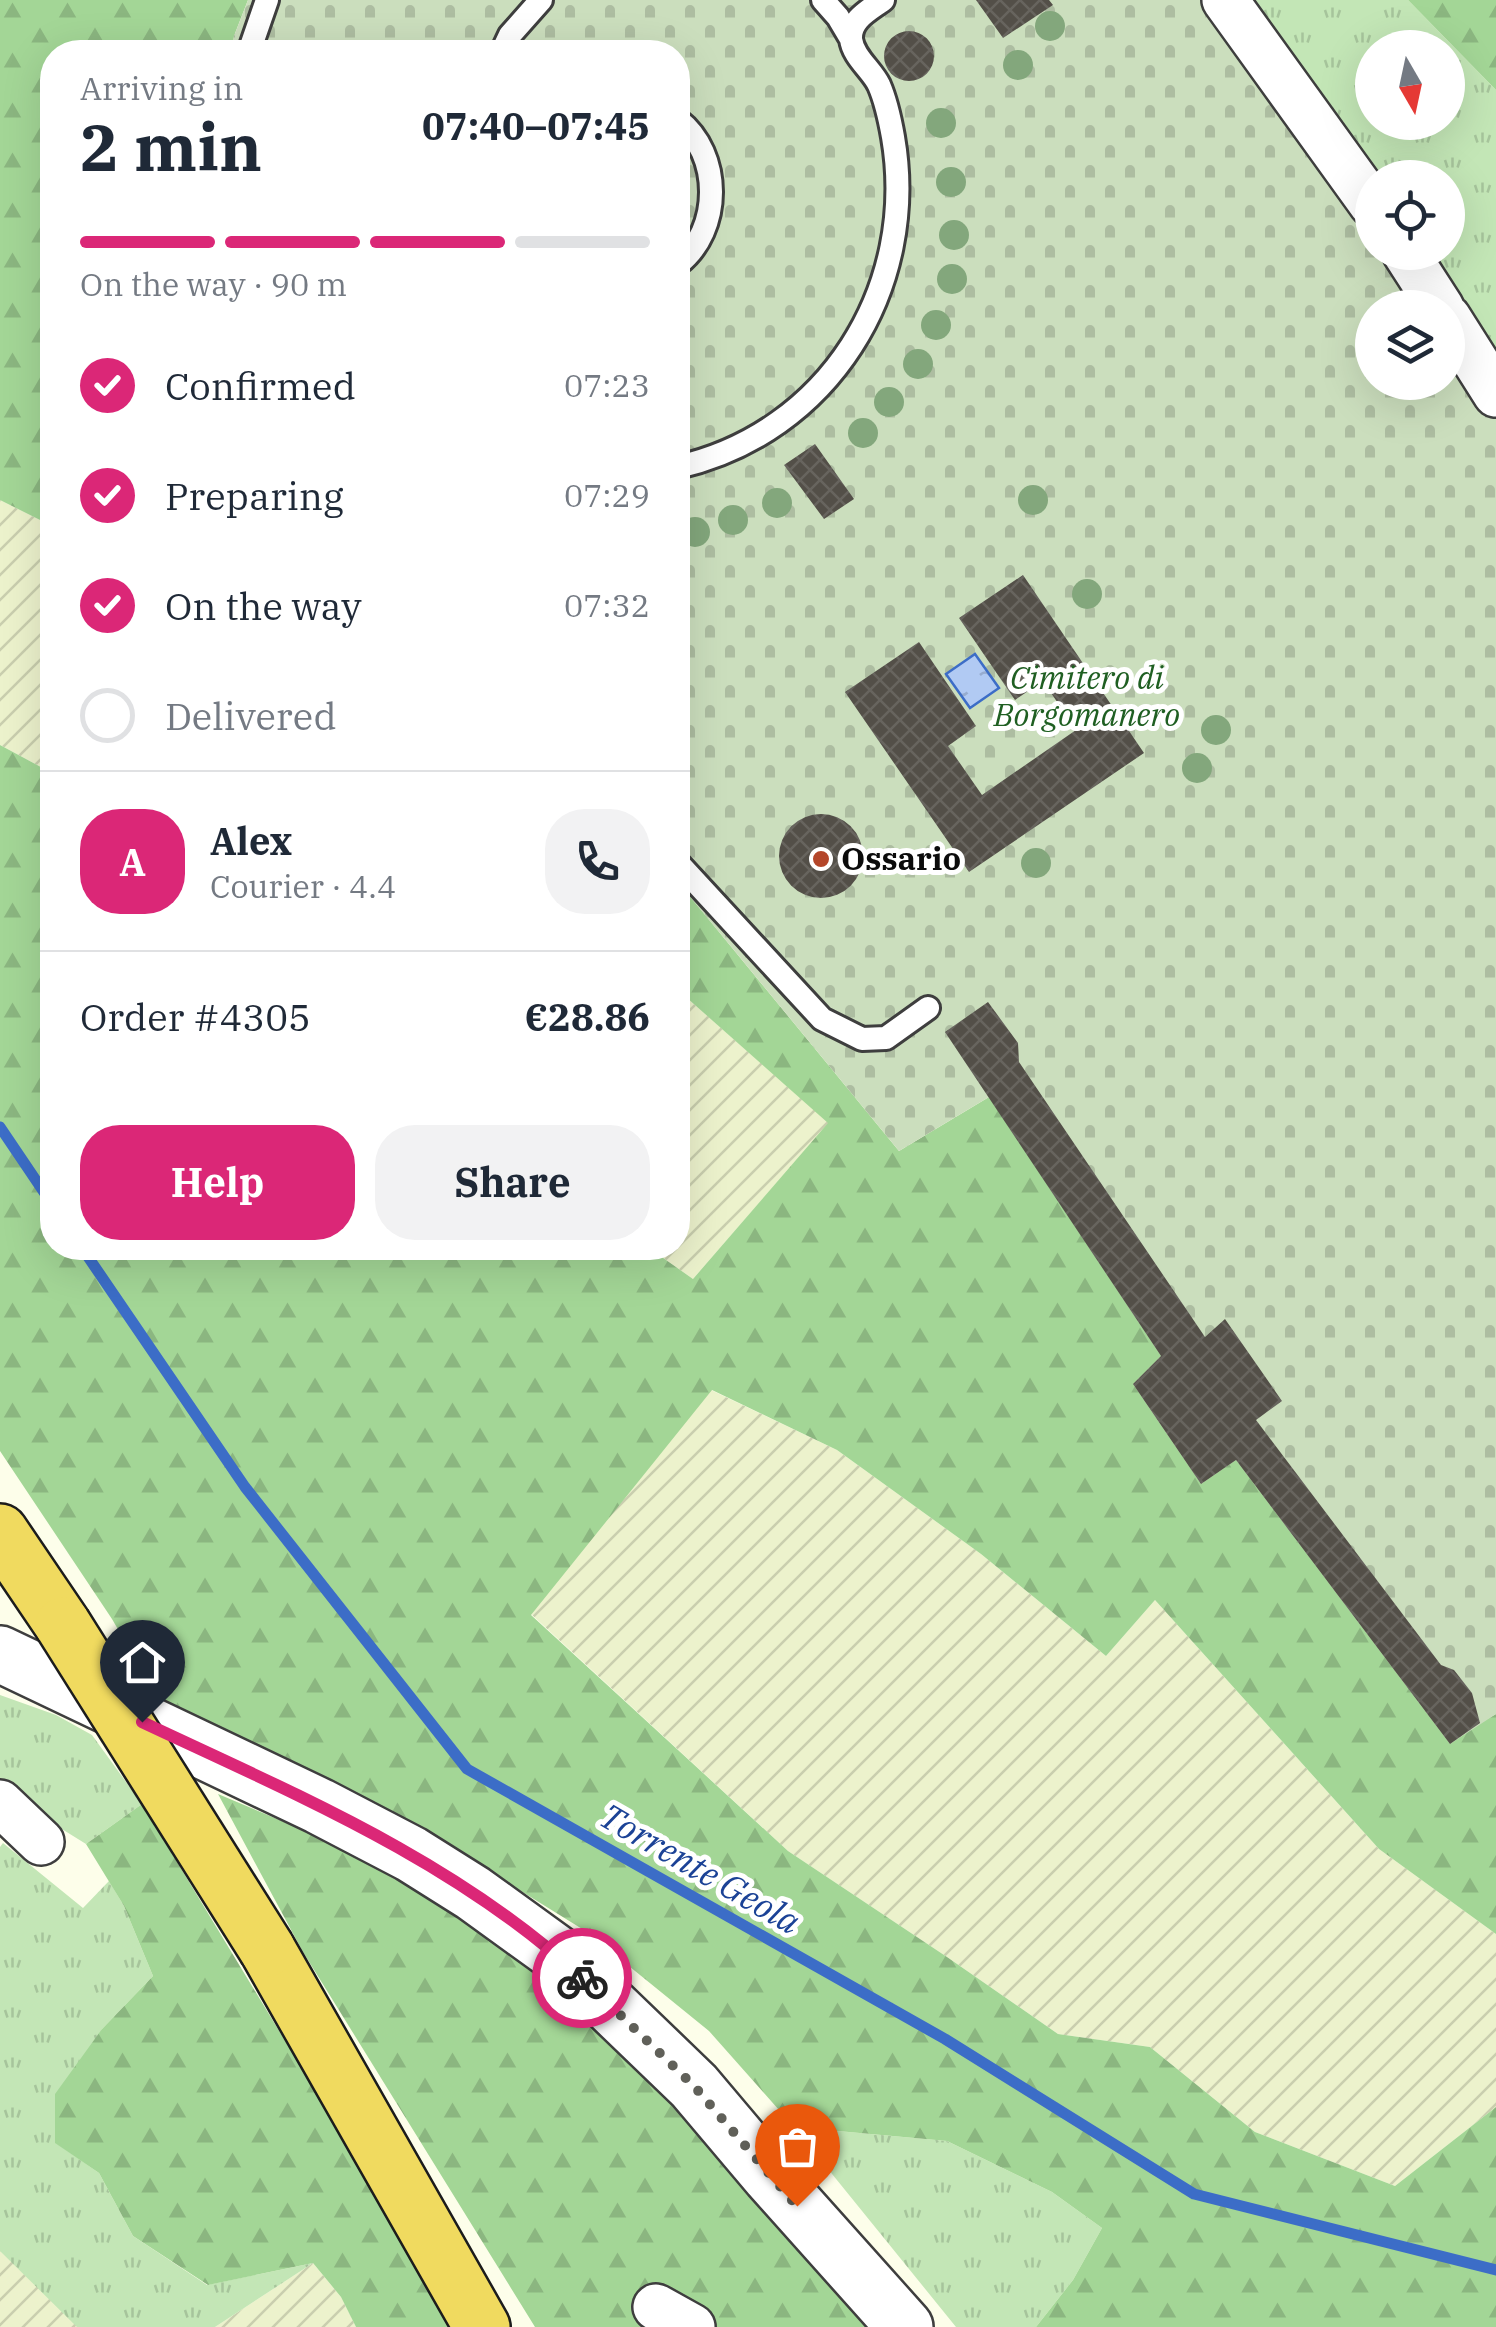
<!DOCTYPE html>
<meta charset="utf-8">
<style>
body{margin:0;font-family:"IBM Plex Serif",serif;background:#f2f2f3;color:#1f2937;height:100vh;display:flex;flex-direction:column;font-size:38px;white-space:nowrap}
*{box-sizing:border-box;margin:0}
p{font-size:32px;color:#747a83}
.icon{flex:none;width:55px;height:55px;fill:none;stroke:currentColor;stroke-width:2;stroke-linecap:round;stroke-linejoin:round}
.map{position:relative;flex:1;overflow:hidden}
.sheet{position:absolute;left:40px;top:40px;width:650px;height:1220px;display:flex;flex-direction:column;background:#fff;border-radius:40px;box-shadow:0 10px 40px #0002}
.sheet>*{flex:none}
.needle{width:65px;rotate:171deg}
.controls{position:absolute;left:1355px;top:30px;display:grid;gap:20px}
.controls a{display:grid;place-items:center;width:110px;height:110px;border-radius:50%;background:#fff;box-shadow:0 10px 40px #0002;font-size:50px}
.pin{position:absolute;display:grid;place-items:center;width:85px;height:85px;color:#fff;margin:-102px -42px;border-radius:50% 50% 50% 0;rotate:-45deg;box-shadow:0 0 10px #0007}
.pin .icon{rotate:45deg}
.courier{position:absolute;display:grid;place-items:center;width:100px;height:100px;margin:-50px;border:8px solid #db2777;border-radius:50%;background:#fff;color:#222;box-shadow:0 2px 12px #0007}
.headline em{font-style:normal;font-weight:800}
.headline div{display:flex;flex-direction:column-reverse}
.headline{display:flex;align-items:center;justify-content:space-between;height:170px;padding:0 40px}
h1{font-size:65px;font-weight:800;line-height:75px}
.bar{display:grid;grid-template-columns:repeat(4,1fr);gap:15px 10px;align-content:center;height:120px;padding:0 40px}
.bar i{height:12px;border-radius:8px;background:#e0e1e3}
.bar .current{background:#db2777}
.bar p{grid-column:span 4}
.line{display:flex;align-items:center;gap:25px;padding:0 40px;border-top:2px solid #e0e1e3}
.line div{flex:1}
.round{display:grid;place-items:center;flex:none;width:105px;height:105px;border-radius:40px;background:#f2f2f3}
ol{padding:0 40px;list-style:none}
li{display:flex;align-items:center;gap:30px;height:110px}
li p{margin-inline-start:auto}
li .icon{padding:10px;border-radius:50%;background:#db2777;color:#fff;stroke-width:4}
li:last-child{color:#747a83}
li i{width:55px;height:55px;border:5px solid #e0e1e3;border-radius:50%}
.primary-button{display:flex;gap:20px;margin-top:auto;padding:20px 40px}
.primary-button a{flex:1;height:115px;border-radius:40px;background:#db2777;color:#fff;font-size:40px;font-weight:800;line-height:115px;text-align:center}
.primary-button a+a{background:#f2f2f3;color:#1f2937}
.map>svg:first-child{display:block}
.farmland{fill:url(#farmland-furrows)}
.grass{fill:url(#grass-tufts);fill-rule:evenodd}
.forest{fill:url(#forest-firs)}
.cemetery{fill:url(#cemetery-stones)}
.water{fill:url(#water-ripples);stroke:#3c6dc7;stroke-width:2.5}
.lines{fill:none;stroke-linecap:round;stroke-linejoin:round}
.stream{stroke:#3c6dc7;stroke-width:11}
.building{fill:url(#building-cross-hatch)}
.service-casing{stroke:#3e3e3e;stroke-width:28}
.minor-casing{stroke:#3e3e3e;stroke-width:50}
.tertiary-casing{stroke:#3e3e3e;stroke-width:60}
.trunk-casing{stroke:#1c1c1c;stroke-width:60}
.service{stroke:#fff;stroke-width:22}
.minor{stroke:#fff;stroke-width:45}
.tertiary{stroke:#fff;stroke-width:55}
.trunk{stroke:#f0da5f;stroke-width:55}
.trunk-bridge-casing{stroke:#1c1c1c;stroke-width:60;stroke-linecap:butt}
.trunk-bridge{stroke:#f0da5f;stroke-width:55}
.tree{fill:#83a77c}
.done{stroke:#606059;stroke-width:10;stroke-dasharray:0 18}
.route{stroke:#db2777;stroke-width:12}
.poi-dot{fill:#b4462a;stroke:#fff;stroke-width:4}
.labels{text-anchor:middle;stroke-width:10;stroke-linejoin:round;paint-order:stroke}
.park-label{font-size:32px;font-style:italic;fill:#1f5f22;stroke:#fff}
.poi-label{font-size:32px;font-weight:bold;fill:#0b0b0b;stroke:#fff;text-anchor:start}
.water-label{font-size:35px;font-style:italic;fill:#1b4296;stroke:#fff}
</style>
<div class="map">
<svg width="1496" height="2327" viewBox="0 0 1496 2327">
<defs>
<pattern id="farmland-furrows" width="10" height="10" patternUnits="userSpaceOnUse" patternTransform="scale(2.5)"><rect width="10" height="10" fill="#ecf2cc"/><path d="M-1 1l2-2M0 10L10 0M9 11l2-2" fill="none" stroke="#c9ceae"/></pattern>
<pattern id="grass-tufts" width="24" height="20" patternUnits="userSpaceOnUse" patternTransform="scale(2.5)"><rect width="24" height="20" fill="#c3e6b6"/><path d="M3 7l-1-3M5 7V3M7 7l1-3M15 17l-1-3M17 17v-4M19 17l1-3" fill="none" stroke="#a6c49b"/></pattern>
<pattern id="forest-firs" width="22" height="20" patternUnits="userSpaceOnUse" patternTransform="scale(2.5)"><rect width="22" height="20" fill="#a3d696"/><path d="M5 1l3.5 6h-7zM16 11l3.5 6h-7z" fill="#8bb680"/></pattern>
<pattern id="cemetery-stones" width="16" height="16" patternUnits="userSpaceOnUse" patternTransform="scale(2.5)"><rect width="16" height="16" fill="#cbdebd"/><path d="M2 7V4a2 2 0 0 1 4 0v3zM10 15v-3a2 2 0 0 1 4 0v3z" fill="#adbda1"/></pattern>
<pattern id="water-ripples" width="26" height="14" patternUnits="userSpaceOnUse" patternTransform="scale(2.5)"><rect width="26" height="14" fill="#b1caf3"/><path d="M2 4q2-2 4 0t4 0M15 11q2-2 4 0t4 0" fill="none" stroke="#97accf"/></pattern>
<pattern id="building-cross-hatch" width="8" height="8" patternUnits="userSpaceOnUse" patternTransform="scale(2.5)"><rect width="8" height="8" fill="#534f48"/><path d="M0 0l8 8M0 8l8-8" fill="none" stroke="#67645e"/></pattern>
</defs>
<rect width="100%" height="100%" fill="#fdfeea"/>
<path class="farmland" d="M 0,500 L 52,526 L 52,773 L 0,745 Z
M 678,990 L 829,1123 L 693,1279 L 649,1248 L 678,1248 Z
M 711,1390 L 837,1450 L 981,1554 L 1106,1656 L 1155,1600 L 1379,1849 L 1496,1934 L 1496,2107 L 1395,2186 L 1255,2132 L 1150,2047 L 1058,2034 L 947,1957 L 788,1851 L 531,1614 Z
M 0,2244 L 81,2327 L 0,2327 Z
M 313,2263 L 341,2297 L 356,2327 L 215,2327 Z"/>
<path class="grass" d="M 1225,0 L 1408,0 L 1496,90 L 1496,394 L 1405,253 L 1448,252 L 1448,178 L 1372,178 ZM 1372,48 L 1448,48 L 1448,122 L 1372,122 Z
M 0,1695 L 56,1715 L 92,1735 L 142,1804 L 86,1844 L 20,1803 L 0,1784 Z
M 3,1843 L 83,1908 L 109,1881 L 124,1906 L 153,1976 L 102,2029 L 56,2143 L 99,2173 L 133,2236 L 207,2285 L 313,2263 L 215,2327 L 77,2327 L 0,2251 L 0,1847 Z
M 794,2127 L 947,2141 L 1052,2192 L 1102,2228 L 1073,2280 L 1036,2327 L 956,2327 Z"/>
<path class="forest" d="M 0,0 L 248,0 L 234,36 L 232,52 L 52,52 L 52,526 L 0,500 Z
M 1408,0 L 1496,0 L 1496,90 Z
M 0,745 L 52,773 L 52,1248 L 649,1248 L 693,1279 L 828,1123 L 678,990 L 678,882 L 899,1151 L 989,1097 L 1236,1460 L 1480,1723 L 1496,1714 L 1496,1934 L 1379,1849 L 1155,1600 L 1106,1656 L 981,1554 L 837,1450 L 712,1390 L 531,1615 L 788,1851 L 947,1957 L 1058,2034 L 1150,2047 L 1255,2132 L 1395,2186 L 1496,2107 L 1496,2327 L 1036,2327 L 1073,2280 L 1102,2228 L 1052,2192 L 947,2141 L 794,2127 L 709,2031 L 587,1932 L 421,1829 L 339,1785 L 165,1711 L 112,1619 L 0,1451 Z
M 218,1794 L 365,1856 L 438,1895 L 554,1981 L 663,2077 L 868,2327 L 535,2327 L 303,1952 Z
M 142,1804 L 458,2327 L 356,2327 L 341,2297 L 313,2263 L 208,2285 L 133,2236 L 99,2173 L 55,2143 L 55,2094 L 102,2029 L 153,1976 L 124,1906 L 86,1844 Z"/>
<path class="cemetery" d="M 248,0 L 1225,0 L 1372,204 L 1372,252 L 1405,253 L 1441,307 L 1372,308 L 1372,382 L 1448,382 L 1448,318 L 1496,394 L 1496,1714 L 1450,1744 L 1236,1460 L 1201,1484 L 1133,1384 L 1161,1356 L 989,1097 L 899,1151 L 678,882 L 678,52 L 232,52 L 234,36 Z"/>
<path class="water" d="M 975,654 L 999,688 L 970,708 L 946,674 Z"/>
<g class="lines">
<path class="stream" d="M 0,1127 L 52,1204
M 82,1248 L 245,1487 L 467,1769 L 945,2039 L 1194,2194 L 1496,2270"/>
</g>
<path class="building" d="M 976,0 L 1049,0 L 1053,5 L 1003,38 Z
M884 56a25 25 0 1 1 50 0a25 25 0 1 1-50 0Z
M 815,444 L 854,499 L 824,519 L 784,465 Z
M 1023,575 L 1144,753 L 969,872 L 845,692 L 919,642 L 976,726 L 948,746 L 982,795 L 1076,730 L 1043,681 L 1015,700 L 959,618 Z
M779 856a42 42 0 1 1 84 0a42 42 0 1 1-84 0Z
M 988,1002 L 1018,1043 L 1019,1062 L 1205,1337 L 1225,1319 L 1282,1401 L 1256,1420 L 1441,1665 L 1454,1670 L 1472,1693 L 1480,1723 L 1450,1744 L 1236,1460 L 1201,1484 L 1133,1384 L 1161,1356 L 945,1032 Z"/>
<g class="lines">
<g class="service-casing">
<path id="service" d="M 823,0 L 838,17 L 851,39
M 249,52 L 267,0
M 502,52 L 510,35 L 541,0
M 678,120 C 722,154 722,230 678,264
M 678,467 C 828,433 919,288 893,137 C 890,120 886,101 879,85 C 872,70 853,57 851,39 C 850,19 870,10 883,0
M 678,863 L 822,1019 L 862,1039 L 886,1038 L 928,1008"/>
</g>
<g class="minor-casing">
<path id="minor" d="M 1225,0 L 1372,204
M 1405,252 L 1441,308
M 1448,318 L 1496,394
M 0,1803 L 41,1842
M 656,2307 L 692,2327"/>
</g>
<g class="tertiary-casing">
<path id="tertiary" d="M 0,1654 L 319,1806 L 411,1854 L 473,1893 L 556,1953 L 694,2086 L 770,2176 L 905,2327"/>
</g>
<g class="trunk-casing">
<path id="trunk" d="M 0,1532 L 63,1625
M 267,1949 L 482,2327"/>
</g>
<use href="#service" class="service"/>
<use href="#minor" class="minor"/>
<use href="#tertiary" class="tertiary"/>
<use href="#trunk" class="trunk"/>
<g class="trunk-bridge-casing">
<path id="trunk-bridge" d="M 63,1625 L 267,1949"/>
</g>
<use href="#trunk-bridge" class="trunk-bridge"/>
</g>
<g class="tree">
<circle cx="1050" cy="26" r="15"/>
<circle cx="1018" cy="65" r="15"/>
<circle cx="941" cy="123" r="15"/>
<circle cx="951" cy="182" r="15"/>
<circle cx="954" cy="235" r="15"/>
<circle cx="952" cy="279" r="15"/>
<circle cx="936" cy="325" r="15"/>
<circle cx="918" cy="364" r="15"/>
<circle cx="889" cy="402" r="15"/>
<circle cx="863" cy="433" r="15"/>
<circle cx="1033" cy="500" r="15"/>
<circle cx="777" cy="503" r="15"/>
<circle cx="733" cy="520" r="15"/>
<circle cx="695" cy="532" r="15"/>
<circle cx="1087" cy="594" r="15"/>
<circle cx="1216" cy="730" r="15"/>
<circle cx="1197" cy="768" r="15"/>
<circle cx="1036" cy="863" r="15"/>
</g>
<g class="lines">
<path class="done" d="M 582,1978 L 694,2086 L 797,2206"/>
<path class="route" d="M 142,1722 C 295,1794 456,1861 582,1978"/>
</g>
<circle class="poi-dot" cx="821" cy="859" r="10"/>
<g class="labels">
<g class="park-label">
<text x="1087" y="689">Cimitero di<tspan x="1087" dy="37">Borgomanero</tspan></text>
</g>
<g class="poi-label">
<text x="841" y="870">Ossario</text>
</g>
<g class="water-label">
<text transform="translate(700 1869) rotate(30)" y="12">Torrente Geola</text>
</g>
</g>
</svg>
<div class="controls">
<a><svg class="needle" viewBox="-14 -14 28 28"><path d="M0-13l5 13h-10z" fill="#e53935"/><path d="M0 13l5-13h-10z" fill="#747a83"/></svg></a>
<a><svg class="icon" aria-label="locate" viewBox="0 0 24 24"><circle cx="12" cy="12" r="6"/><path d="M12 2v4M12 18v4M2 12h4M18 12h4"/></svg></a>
<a><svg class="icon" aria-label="layers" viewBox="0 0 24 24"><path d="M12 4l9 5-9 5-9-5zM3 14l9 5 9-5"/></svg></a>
</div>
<div class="pin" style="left:797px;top:2206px;background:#ea580c"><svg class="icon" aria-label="bag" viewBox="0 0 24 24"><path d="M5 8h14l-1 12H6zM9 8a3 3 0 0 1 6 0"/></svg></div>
<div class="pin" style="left:142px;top:1722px;background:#1f2937"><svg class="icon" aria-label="home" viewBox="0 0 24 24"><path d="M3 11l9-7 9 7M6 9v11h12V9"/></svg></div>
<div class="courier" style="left:582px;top:1978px"><svg class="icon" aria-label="bike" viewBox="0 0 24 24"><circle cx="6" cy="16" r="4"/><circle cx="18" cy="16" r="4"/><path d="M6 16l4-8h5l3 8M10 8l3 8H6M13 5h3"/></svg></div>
<section class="sheet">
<div class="headline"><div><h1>2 min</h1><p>Arriving in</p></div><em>07:40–07:45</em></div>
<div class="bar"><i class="current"></i><i class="current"></i><i class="current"></i><i></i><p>On the way · 90 m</p></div>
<ol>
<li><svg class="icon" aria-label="check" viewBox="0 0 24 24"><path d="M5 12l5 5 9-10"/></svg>Confirmed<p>07:23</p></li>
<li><svg class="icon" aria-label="check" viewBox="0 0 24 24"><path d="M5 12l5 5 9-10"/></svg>Preparing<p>07:29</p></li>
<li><svg class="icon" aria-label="check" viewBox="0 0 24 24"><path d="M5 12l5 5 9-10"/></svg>On the way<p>07:32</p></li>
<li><i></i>Delivered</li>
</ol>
<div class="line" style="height:180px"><b class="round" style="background:#db2777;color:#fff">A</b><div><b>Alex</b><p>Courier · 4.4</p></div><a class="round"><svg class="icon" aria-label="phone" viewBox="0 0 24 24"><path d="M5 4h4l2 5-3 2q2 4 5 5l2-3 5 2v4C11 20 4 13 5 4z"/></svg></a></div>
<div class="line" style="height:130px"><div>Order #4305</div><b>€28.86</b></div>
<div class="primary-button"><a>Help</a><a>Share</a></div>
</section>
</div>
